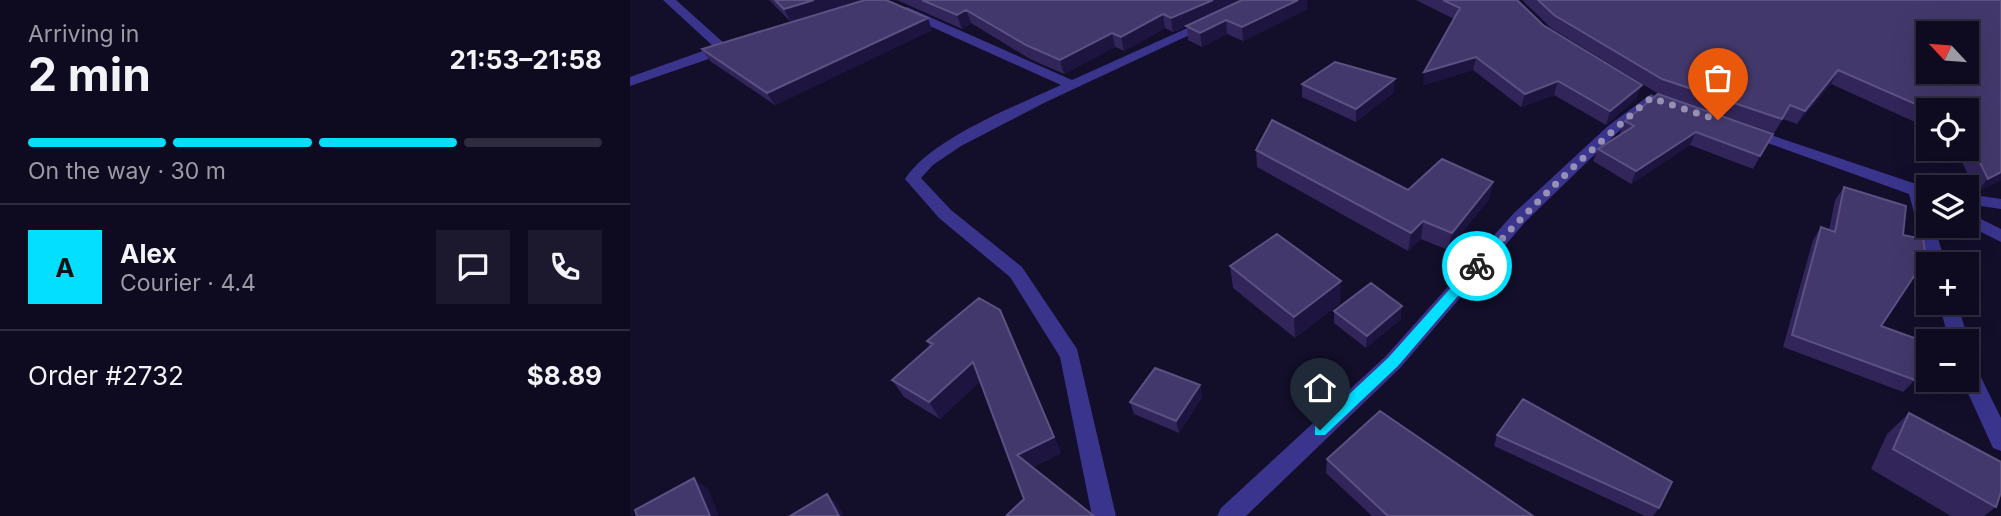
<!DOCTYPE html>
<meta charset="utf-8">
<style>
body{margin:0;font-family:Inter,sans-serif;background:#1c182d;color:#f1f3f6;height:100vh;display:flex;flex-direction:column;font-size:26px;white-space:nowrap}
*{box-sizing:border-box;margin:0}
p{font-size:23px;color:#9b9aa5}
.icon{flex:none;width:38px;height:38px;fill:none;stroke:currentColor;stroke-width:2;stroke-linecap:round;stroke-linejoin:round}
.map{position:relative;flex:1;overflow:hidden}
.details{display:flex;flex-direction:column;background:#0e0a20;width:630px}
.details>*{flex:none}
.needle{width:46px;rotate:296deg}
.tools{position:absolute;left:1286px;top:21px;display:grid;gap:14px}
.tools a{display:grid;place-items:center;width:63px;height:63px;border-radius:0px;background:#0e0a20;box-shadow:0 7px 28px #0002,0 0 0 2px #2e2b3e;font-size:35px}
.pin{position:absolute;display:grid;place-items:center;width:60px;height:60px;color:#fff;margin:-72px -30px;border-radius:50% 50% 50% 0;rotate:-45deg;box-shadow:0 0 7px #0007}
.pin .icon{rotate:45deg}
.courier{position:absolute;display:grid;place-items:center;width:70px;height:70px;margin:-35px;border:5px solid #02dfff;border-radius:50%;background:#fff;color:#222;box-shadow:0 2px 9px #0007}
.headline em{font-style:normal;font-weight:700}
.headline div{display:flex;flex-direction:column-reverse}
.headline{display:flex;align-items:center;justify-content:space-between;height:119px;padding:0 28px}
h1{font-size:46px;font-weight:700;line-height:52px}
.bar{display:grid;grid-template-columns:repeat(4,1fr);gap:10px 7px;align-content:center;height:84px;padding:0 28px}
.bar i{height:9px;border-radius:5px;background:#2e2b3e}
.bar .on{background:#02dfff}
.bar p{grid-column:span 4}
.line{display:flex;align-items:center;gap:18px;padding:0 28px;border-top:2px solid #2e2b3e}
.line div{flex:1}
.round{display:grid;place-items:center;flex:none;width:74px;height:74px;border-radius:0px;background:#1c182d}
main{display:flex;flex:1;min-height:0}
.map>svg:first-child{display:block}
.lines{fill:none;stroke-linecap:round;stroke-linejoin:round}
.minor{fill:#3a348d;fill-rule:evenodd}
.wall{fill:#312559}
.shaded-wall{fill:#1d143f}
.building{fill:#43386b;stroke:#5b5182;stroke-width:2;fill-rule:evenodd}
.route{fill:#02dfff}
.done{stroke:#9690b4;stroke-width:7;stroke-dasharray:0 12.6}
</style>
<main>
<section class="details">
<div class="headline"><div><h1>2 min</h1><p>Arriving in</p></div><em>21:53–21:58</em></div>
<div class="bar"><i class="on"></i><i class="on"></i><i class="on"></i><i></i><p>On the way · 30 m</p></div>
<div class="line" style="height:126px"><b class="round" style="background:#02dfff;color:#111">A</b><div><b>Alex</b><p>Courier · 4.4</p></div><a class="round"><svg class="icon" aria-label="chat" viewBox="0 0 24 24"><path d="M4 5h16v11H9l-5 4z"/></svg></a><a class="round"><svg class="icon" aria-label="phone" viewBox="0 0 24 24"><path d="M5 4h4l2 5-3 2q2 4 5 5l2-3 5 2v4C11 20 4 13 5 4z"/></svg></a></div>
<div class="line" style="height:91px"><div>Order #2732</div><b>$8.89</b></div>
</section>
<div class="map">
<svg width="1371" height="516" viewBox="0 0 1371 516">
<rect width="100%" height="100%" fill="#130e2a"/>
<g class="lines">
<path class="minor" d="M 33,0 L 46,0 L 95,44 L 103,47 L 99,52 L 0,86 L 0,77 L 84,47 Z
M 277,7 L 442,80 L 573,21 L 583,24 L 416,102 L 331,146 L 303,165 L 291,178 L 321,210 L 392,267 L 447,349 L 486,516 L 462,516 L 430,357 L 380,277 L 309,218 L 275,179 C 302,138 386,106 431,85 L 273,14 L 271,11 Z
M 1021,94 L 1028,98 L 1026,101 L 988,132 L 896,221 L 770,368 L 616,516 L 587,516 L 591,508 L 756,356 L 884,213 L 978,126 Z
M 1120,128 L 1298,188 L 1298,226 L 1304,226 L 1316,264 L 1298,264 L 1279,194 L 1115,135 L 1113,132 Z
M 1337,194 L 1371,199 L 1371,209 L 1337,204 Z
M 1337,212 L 1371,229 L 1371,242 L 1337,225 Z
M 1309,303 L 1327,303 L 1339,341 L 1337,344 L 1337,341 L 1319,341 Z
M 1337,361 L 1344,363 L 1371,418 L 1371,451 L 1363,448 L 1332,380 L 1337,380 Z"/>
</g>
<path class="wall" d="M 139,0 L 256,0 L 302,30 L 145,105 L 80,61 L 72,49 L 161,22 Z
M 267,0 L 677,0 L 677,9 L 613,41 L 597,34 L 572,47 L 558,40 L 557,26 L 543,32 L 535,28 L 494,51 L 485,47 L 434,74 L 400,59 L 341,23 L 332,29 Z
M 786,0 L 887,0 L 913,25 L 1007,98 L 976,125 L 924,95 L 891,107 L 843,70 L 793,85 L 824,19 Z
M 892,0 L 1371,0 L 1371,180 L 1346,192 L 1326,149 L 1337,149 L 1337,110 L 1298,110 L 1298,128 L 1201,84 L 1167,124 L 1153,119 L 1144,133 L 1027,93 L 921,28 Z
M 672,84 L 764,92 L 726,122 L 672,97 Z
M 995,121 L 1143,134 L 1123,169 L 1060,145 L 1001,184 L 963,161 L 968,149 L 992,134 L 990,133 Z
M 626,150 L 778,190 L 863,182 L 859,199 L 818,250 L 791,239 L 778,251 L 627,167 Z
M 1214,187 L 1251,326 L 1285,380 L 1273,392 L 1153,347 L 1183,240 L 1191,227 L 1199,230 L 1205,200 Z
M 600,266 L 710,303 L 665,338 L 603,288 Z
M 704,311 L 771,319 L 736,348 L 704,323 Z
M 378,327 L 431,453 L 403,467 L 394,499 L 350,381 L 310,419 L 274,397 L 262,380 L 300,347 L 297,341 Z
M 570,385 L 572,397 L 549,433 L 504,414 L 500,402 Z
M 1279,413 L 1366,507 L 1354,516 L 1321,516 L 1241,469 L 1257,434 Z
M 867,435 L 1029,508 L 1023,516 L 1015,516 L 864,446 Z
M 697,459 L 903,516 L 742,516 L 696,473 Z"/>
<path class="shaded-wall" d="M 184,0 L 236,0 L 161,22 L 154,9 Z
M 583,0 L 615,0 L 543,32 L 541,18 Z
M 668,0 L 677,0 L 677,9 L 613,41 L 612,27 Z
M 336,10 L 341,23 L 332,29 L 327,15 Z
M 533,14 L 535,28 L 494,51 L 491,37 Z
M 298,18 L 302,30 L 145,105 L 137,93 Z
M 596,20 L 597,34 L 572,47 L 570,33 Z
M 482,33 L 485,47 L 434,74 L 430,60 Z
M 846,57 L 843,70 L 793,85 L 794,72 Z
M 1208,70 L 1201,84 L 1167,124 L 1175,111 Z
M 765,79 L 764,92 L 726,122 L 726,109 Z
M 928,81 L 924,95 L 891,107 L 895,94 Z
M 1012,85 L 1007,98 L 976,125 L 980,111 Z
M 1066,132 L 1060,145 L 1001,184 L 1006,171 Z
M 1371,172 L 1371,180 L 1346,192 L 1358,179 Z
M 863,182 L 859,199 L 818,250 L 822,233 Z
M 793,221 L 791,239 L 778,251 L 781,233 Z
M 711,281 L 710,303 L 665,338 L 664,317 Z
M 772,306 L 771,319 L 736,348 L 737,336 Z
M 370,310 L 431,453 L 396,470 L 387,455 Z
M 343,362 L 353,379 L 310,419 L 299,402 Z
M 570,385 L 572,397 L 549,433 L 546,421 Z
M 64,478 L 78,489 L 89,516 L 80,516 Z
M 197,494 L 208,505 L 214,516 L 209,516 Z"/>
<path class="building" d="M 145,0 L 184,0 L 154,9 Z
M 235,0 L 256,0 L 298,18 L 137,93 L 72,49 Z
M 292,0 L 583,0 L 541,18 L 533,14 L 491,37 L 482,33 L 430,60 L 396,45 L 336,10 L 327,15 Z
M 612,0 L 668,0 L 612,27 L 596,20 L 570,33 L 556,26 Z
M 813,0 L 887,0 L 913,25 L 1012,85 L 980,111 L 928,81 L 895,94 L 846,57 L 794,72 L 830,8 Z
M 908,0 L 1371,0 L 1371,172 L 1358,179 L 1337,136 L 1337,110 L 1299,110 L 1208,70 L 1175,111 L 1160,105 L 1152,119 L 1032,79 L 924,15 ZM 1298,33 L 1337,33 L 1337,72 L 1298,72 Z
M 705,62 L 765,79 L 726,109 L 672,84 Z
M 1028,94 L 1143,134 L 1130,156 L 1066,132 L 1006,171 L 968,149 L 1004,126 L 995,121 Z
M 642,120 L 778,190 L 812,159 L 863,182 L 822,233 L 793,221 L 781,233 L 626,150 Z
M 1214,187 L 1276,206 L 1273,235 L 1293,239 L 1296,258 L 1251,326 L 1287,339 L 1285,380 L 1162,335 L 1191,227 L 1205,232 Z
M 647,234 L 711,281 L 664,317 L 600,266 Z
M 741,283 L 772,306 L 737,336 L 704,311 Z
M 349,298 L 370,310 L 424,437 L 387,455 L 464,516 L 376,516 L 394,499 L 343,362 L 299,402 L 262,380 L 303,344 L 297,341 Z
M 525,368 L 570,385 L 546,421 L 500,402 Z
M 893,399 L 1042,482 L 1029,508 L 867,435 Z
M 750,411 L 903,516 L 758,516 L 697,459 Z
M 1279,413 L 1371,462 L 1371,492 L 1366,507 L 1263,449 Z
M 64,478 L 80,516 L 7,516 L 5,510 Z
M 197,494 L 209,516 L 160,516 Z"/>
<path class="route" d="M 847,262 L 851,263 L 851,269 L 768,366 L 695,435 L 685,435 L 685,426 L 758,358 L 843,263 Z"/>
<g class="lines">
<path class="done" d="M 847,266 C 901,206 959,150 1021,98 L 1088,120"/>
</g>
</svg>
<div class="tools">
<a><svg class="needle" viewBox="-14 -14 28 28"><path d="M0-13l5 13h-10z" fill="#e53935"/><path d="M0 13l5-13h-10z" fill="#9b9aa5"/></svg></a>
<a><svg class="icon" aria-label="locate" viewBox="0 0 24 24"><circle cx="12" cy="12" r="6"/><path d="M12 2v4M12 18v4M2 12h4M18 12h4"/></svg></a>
<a><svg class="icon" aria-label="layers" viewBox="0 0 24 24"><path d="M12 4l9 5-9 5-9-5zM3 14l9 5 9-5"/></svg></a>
<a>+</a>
<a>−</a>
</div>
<div class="pin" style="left:1088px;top:120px;background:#ea580c"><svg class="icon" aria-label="bag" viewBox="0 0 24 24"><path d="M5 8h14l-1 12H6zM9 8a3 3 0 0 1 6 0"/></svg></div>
<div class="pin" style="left:690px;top:430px;background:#1f2937"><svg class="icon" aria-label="home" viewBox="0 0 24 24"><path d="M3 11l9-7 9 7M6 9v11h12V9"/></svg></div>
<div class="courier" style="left:847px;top:266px"><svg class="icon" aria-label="bike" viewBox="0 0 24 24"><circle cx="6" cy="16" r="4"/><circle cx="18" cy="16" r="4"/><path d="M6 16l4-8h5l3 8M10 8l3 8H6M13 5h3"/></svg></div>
</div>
</main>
